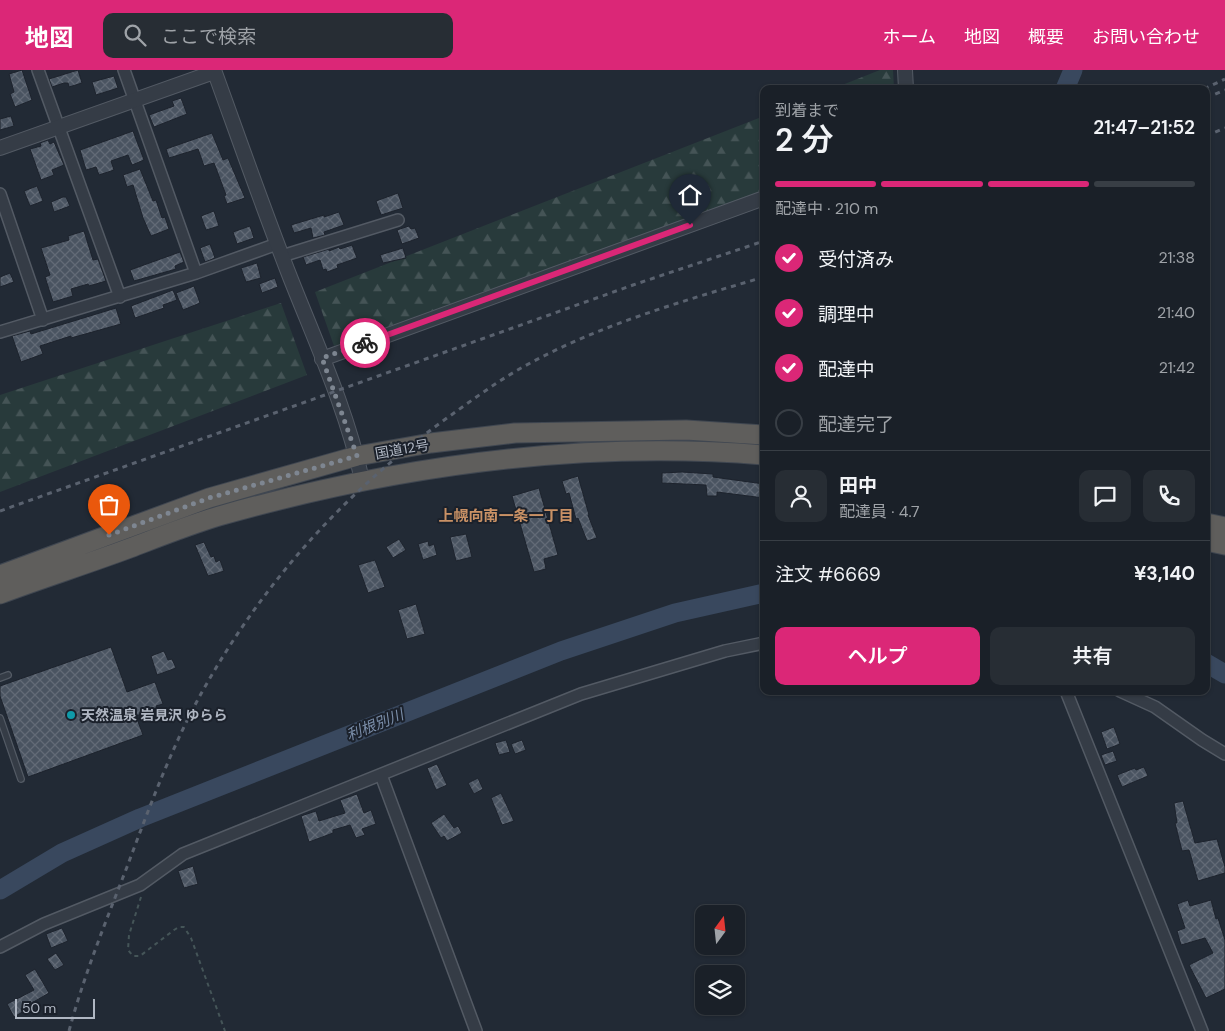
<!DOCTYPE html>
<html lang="ja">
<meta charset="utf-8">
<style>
body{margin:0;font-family:"DM Sans","Noto Sans JP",sans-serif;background:#272d34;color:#f1f3f6;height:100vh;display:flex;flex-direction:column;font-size:19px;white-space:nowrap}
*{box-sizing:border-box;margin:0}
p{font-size:16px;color:#9fa3a8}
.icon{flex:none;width:28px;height:28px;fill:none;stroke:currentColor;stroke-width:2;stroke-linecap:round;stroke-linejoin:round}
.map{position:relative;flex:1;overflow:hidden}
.sheet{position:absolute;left:760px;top:15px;width:450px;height:610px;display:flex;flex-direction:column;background:#1a2028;border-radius:10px;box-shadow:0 1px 4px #0004,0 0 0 1px #383e45}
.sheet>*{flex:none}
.needle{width:32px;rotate:15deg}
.tools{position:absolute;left:695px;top:835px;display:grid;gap:10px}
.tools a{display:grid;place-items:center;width:50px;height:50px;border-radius:10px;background:#1a2028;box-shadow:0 1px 4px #0004,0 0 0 1px #383e45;font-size:25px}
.scale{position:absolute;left:15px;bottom:12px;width:80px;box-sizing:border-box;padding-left:5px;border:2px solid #b0b7c3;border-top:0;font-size:14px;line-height:18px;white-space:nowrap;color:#b0b7c3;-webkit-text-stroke:4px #1b212b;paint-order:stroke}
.pin{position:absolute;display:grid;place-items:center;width:42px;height:42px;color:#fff;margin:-51px -21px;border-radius:50% 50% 50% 0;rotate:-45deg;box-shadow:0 0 5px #0007}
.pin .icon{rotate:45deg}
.courier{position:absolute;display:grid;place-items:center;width:50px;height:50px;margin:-25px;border:4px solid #db2777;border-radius:50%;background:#fff;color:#222;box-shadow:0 1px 6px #0007}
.summary em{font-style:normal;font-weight:600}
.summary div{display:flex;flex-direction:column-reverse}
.summary{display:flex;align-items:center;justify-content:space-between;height:85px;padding:0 15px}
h1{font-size:32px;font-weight:600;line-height:38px}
.bar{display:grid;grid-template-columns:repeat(4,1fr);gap:8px 5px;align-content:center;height:60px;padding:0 15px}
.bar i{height:6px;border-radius:4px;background:#383e45}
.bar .on{background:#db2777}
.bar p{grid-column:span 4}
.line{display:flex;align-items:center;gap:12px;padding:0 15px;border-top:1px solid #383e45}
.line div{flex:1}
.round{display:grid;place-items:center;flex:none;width:52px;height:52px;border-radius:10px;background:#272d34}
ol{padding:0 15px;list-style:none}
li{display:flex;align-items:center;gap:15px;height:55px}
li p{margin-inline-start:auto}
li .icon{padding:5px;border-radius:50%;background:#db2777;color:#fff;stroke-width:4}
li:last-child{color:#9fa3a8}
li i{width:28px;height:28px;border:2px solid #383e45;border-radius:50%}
.primary-button{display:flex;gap:10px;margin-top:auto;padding:10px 15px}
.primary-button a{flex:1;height:58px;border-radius:10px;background:#db2777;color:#fff;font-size:20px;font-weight:600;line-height:58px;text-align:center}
.primary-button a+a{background:#272d34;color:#f1f3f6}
header{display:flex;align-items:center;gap:30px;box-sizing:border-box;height:70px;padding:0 25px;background:#db2777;color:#fff}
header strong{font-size:24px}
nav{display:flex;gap:28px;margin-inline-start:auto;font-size:18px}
.search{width:350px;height:45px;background:#272d34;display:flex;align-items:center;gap:12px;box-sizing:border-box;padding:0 18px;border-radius:10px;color:#9fa3a8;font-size:19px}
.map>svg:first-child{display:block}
.forest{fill:url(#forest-firs)}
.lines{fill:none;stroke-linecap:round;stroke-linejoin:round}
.river{stroke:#39485e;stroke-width:19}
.building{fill:url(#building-cross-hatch);stroke:#1d232d}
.service-casing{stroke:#535a64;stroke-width:8}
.minor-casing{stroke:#535a64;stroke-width:14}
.tertiary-casing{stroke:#535a64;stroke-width:16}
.trunk-casing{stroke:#404751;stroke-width:21}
.path{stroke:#455558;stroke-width:2;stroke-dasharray:4 4;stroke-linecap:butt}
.service{stroke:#353c46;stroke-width:5.5}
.minor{stroke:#353c46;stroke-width:11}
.tertiary{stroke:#353c46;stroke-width:14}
.trunk{stroke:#5f5e5c;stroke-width:19}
.rail{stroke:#5a626f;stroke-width:3;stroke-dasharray:5 5;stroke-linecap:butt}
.done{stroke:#7e8691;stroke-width:5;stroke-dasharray:0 9}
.route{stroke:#db2777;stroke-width:6}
.culture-dot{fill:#0f9aa8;stroke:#1b212b;stroke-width:2}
.labels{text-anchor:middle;stroke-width:4;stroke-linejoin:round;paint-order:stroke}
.street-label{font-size:14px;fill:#b0b7c3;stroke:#1b212b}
.poi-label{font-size:14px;font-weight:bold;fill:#b0b7c3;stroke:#1b212b;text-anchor:start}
.neighbourhood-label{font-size:15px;font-weight:bold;fill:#c99165;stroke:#1b212b}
.water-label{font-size:15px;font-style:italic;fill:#7b8ea9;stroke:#1b212b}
</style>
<header>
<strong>地図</strong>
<div class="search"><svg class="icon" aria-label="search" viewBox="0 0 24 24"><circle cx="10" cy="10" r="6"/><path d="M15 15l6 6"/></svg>ここで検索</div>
<nav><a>ホーム</a><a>地図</a><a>概要</a><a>お問い合わせ</a></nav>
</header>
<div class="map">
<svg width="1225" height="961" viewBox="0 0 1225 961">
<defs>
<pattern id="forest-firs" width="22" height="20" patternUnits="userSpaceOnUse" patternTransform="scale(1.25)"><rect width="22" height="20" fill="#283a3b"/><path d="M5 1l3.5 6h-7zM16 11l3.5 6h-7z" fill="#455456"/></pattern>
<pattern id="building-cross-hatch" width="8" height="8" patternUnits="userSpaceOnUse" patternTransform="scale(1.25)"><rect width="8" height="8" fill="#4a5461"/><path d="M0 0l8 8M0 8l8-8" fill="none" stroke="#626a76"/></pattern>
</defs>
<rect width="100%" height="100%" fill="#222a35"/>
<path class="forest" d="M 880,0 L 893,0 L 894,19 L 832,19 Z
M 764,46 L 764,121 L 334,276 L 315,222 Z
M 281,233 L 307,305 L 0,422 L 0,325 Z"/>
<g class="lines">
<path class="river" d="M 1065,19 L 1073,0
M 1206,593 L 1225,604
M 0,820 L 62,783 L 140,748 L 561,581 L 675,543 L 764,523"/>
</g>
<path class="building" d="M 22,0 L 32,30 L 15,37 L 10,24 L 14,22 L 9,4 Z
M 78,0 L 82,13 L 69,17 L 68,13 L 64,13 L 52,17 L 49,9 Z
M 114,6 L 118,18 L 96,25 L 92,12 Z
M 181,28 L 187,44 L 154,57 L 149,45 L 174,36 L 172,31 Z
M 11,46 L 14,56 L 0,60 L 0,49 Z
M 133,61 L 144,90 L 132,95 L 128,85 L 111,91 L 114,100 L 99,105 L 96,97 L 86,100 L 80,80 Z
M 212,63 L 223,90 L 228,88 L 245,128 L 227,134 L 224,126 L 226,125 L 214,93 L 204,96 L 198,79 L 169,88 L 166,79 Z
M 48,70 L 50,74 L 54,72 L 64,95 L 52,100 L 54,105 L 41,110 L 30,79 L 41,76 L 40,73 Z
M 140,99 L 153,131 L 156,130 L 162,148 L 165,147 L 169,159 L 151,166 L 143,148 L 133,115 L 127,117 L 123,105 Z
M 37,116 L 43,131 L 30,136 L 24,121 Z
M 398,123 L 403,138 L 381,145 L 376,131 Z
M 63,127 L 66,127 L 70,136 L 54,142 L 51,132 Z
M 214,141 L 219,156 L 206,160 L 201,146 Z
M 339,142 L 344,155 L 324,162 L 325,165 L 313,168 L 311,158 L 294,163 L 291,155 L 324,145 L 324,147 Z
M 250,156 L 254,168 L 237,174 L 233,162 Z
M 409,156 L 411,159 L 415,158 L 419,168 L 402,174 L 397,160 Z
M 84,161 L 93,190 L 98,189 L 106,211 L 89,216 L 88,214 L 71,219 L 73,226 L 53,232 L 45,207 L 50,205 L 41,178 L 69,170 L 68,166 Z
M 210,174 L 215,188 L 205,192 L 200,178 Z
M 352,175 L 357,188 L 337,195 L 338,198 L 327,202 L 326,199 L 323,200 L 320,190 L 306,195 L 303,187 L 329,179 L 329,181 L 339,177 L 340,179 Z
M 403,178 L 406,188 L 383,193 L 380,185 Z
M 180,182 L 184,192 L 175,196 L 176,199 L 134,211 L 130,200 Z
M 257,193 L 261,208 L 246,212 L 241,198 Z
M 10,203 L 14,212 L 0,217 L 0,207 Z
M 275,208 L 278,217 L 262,223 L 259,214 Z
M 194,216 L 200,233 L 183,240 L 176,223 Z
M 173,220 L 177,230 L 163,235 L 164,238 L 135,248 L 131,236 Z
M 116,238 L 121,254 L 71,268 L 71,266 L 40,276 L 43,284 L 21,292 L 12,266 L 30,261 L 31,264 Z
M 682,402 L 713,404 L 713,407 L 764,414 L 764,428 L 717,422 L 717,426 L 707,426 L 706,415 L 662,413 L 662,403 Z
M 578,406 L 589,445 L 588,445 L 597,468 L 587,471 L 578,448 L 576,449 L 569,423 L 566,424 L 562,411 Z
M 539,418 L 558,485 L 544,489 L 546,499 L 534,502 L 512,426 Z
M 466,464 L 472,487 L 456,491 L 450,467 Z
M 399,469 L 406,480 L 393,488 L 386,477 Z
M 428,471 L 429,476 L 434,474 L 437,485 L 423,490 L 418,474 Z
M 204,472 L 211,487 L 214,486 L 216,492 L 220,490 L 224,501 L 208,506 L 195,475 Z
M 375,490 L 385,517 L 368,523 L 358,495 Z
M 416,534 L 425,564 L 407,569 L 398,540 Z
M 111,577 L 127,622 L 155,612 L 163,634 L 156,636 L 157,638 L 136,646 L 143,665 L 28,707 L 0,626 L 0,616 Z
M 164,581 L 168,590 L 172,589 L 176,598 L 157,605 L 151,586 Z
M 1114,657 L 1120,674 L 1107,679 L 1101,662 Z
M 506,670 L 510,682 L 499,685 L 495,673 Z
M 522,670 L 526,680 L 515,684 L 511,674 Z
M 1113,681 L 1117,691 L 1105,695 L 1101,685 Z
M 437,694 L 447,715 L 436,720 L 427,698 Z
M 1144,697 L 1148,706 L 1122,717 L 1117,705 L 1135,698 L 1136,700 Z
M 478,708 L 483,719 L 474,724 L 468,713 Z
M 501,723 L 514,751 L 502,755 L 491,728 Z
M 357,724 L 364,743 L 371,740 L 376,754 L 362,759 L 365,765 L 356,768 L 350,755 L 333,760 L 333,763 L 309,772 L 301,746 L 316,741 L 319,751 L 345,743 L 340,730 Z
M 1183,731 L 1195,773 L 1217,769 L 1225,797 L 1225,803 L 1198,811 L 1189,780 L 1182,781 L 1175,753 L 1177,753 L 1174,733 Z
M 444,744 L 454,758 L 458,756 L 462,763 L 447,771 L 444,766 L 441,768 L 431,753 Z
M 193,796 L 198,814 L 184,818 L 178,801 Z
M 1188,830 L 1190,836 L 1211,830 L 1216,849 L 1218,848 L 1225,870 L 1225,919 L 1206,928 L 1189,895 L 1213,883 L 1205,868 L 1181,875 L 1177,861 L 1185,858 L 1177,834 Z
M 62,858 L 68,871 L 51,878 L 46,864 Z
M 56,883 L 64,895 L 55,900 L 47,889 Z
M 35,899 L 49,923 L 30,934 L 31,937 L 14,947 L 7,934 L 34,920 L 25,905 Z"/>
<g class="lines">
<g class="service-casing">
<path id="service" d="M 0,608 L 8,605
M 0,648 L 21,709"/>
</g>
<g class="minor-casing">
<path id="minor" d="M 38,0 L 120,227
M 124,0 L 196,203
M 0,124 L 43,250
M 282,186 L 398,150
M 0,262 L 196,203 L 277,174
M 1066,621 L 1202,961
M 1120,621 L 1155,637 L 1202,670 L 1225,684
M 381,705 L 476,961
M 0,877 L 44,854 L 140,815 L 183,784 L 581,624 L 725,581 L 764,573"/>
</g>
<g class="tertiary-casing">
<path id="tertiary" d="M 214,0 C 239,69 263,138 290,207 C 316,273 347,340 362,410
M 905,0 L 906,19
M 0,78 L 214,2
M 322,289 L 764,128"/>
</g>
<g class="trunk-casing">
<path id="trunk" d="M 1206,453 L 1225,457
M 1206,471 L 1225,475
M 0,505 L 209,428 L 357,386 L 431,373 L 515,363 L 686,360 L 764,365
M 0,524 C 43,508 87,494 130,478 C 159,467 189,455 219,446 C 396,396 579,370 764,385"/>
</g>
<path class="path" d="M 141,827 L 129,865 L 128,880 L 133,886 L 140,886 L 174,860 L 179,857 L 184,857 L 191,868 L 225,961"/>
<use href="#service" class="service"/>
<use href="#minor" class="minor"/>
<use href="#tertiary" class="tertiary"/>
<use href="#trunk" class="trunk"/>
<path class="rail" d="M 1204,19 L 1225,9
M 1206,28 L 1225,20
M 1206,66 L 1225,58
M 0,441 L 633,215 L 764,171
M 69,961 C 84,905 106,851 127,797 C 149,738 172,676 202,622 C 264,511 345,422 447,348 C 475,328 503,307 534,291 C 606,253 686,230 764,207"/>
</g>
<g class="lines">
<path class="done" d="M 109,465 L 209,428 L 357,386 L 322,288 L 365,273"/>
<path class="route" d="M 365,273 L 690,155"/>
</g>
<circle class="culture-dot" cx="71" cy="645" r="5"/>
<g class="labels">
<g class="street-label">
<text transform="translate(402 379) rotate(-10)" y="5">国道12号</text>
</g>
<g class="poi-label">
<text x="81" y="650">天然温泉 岩見沢 ゆらら</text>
</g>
<g class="neighbourhood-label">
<text x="506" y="451">上幌向南一条一丁目</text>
</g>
<g class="water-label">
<text transform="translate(375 655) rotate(-22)" y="5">利根別川</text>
</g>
</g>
</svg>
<div class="tools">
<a><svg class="needle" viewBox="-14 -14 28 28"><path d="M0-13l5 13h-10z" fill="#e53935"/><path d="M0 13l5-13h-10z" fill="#9fa3a8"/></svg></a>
<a><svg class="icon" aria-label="layers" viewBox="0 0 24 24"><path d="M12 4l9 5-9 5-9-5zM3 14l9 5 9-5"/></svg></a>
</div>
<div class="scale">50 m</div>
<div class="pin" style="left:109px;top:465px;background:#ea580c"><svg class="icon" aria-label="bag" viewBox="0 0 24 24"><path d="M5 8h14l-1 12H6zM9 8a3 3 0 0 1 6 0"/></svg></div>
<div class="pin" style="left:690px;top:155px;background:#1f2937"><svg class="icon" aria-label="home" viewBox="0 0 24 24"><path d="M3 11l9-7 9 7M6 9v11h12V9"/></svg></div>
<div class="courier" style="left:365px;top:273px"><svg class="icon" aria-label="bike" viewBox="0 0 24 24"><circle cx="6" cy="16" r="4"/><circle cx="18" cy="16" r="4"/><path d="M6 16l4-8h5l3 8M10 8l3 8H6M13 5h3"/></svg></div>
<section class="sheet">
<div class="summary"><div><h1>2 分</h1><p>到着まで</p></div><em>21:47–21:52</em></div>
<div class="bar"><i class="on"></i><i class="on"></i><i class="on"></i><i></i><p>配達中 · 210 m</p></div>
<ol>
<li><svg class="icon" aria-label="check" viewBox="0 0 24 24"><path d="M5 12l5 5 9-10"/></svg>受付済み<p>21:38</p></li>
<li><svg class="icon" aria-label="check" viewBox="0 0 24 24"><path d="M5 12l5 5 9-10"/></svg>調理中<p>21:40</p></li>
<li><svg class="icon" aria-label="check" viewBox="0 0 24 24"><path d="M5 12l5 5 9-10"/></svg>配達中<p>21:42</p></li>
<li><i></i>配達完了</li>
</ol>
<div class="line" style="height:90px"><a class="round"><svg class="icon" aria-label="person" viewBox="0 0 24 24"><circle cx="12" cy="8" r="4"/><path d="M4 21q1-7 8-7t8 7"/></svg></a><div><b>田中</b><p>配達員 · 4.7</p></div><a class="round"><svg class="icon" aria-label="chat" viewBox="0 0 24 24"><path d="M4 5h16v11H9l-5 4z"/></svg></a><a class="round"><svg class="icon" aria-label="phone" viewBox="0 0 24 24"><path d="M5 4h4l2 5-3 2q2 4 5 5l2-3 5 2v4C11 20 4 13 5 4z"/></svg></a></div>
<div class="line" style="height:65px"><div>注文 #6669</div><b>¥3,140</b></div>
<div class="primary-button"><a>ヘルプ</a><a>共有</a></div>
</section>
</div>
